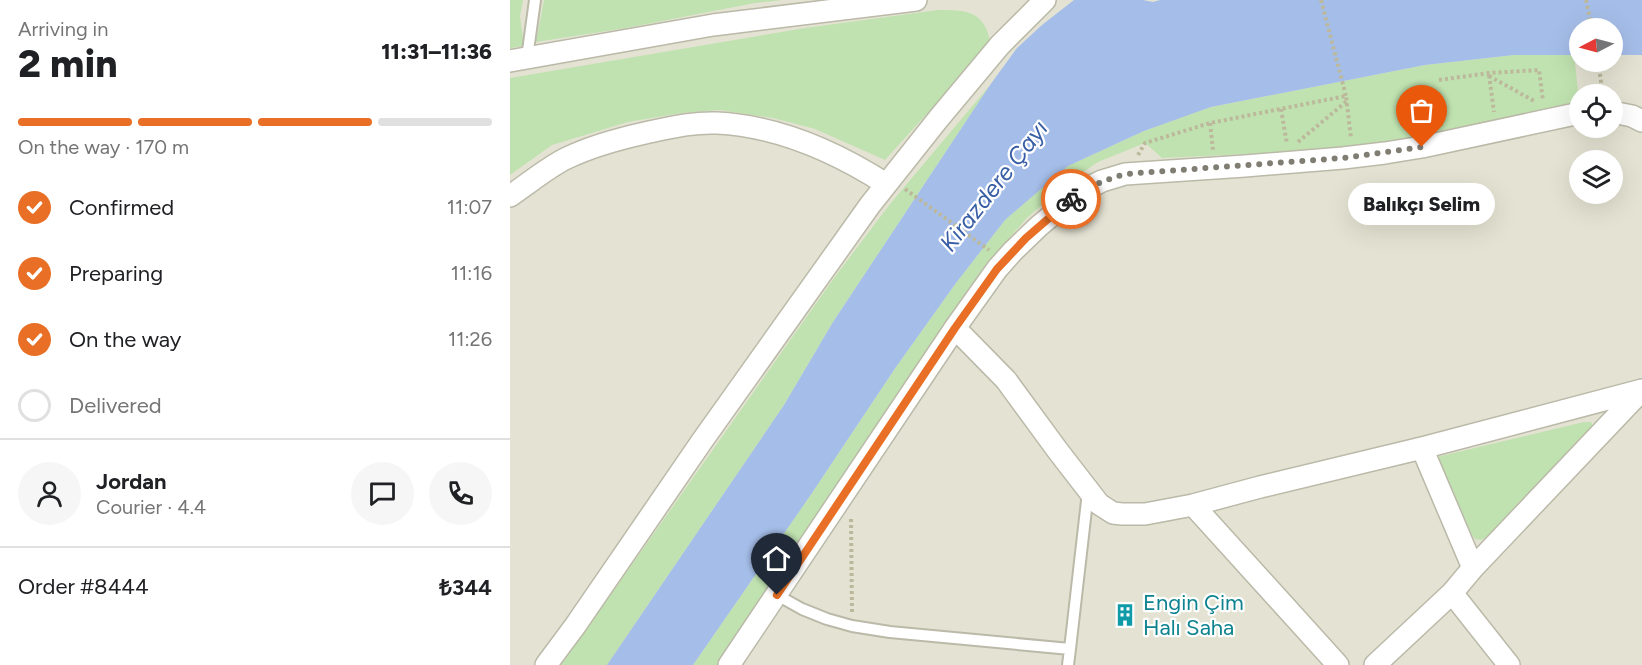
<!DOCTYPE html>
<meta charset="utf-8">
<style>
body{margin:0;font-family:Figtree,sans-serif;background:#f6f6f6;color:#202124;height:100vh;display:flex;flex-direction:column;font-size:22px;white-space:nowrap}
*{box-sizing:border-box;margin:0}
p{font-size:20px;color:#757577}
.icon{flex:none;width:33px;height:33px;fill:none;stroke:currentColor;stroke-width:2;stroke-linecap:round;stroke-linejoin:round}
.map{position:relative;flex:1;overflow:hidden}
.panel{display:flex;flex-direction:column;background:#fff;width:510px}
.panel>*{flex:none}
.needle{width:39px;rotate:264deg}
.controls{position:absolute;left:1059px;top:18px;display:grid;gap:12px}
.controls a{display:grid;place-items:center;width:54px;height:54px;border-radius:50%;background:#fff;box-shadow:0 6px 24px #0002;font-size:30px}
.pin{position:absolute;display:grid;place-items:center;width:51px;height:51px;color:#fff;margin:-62px -26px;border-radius:50% 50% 50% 0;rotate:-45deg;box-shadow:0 0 6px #0007}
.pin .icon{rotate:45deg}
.courier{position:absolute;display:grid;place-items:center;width:60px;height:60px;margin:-30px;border:4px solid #e86f25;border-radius:50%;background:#fff;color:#222;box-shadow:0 2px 8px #0007}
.bubble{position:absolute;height:42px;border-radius:21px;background:#fff;box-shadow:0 6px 24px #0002;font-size:20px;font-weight:800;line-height:42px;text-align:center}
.overview em{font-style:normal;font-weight:800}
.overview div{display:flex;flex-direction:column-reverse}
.overview{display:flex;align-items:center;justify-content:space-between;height:102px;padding:0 18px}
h1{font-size:39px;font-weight:800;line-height:45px}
.bar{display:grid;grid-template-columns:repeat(4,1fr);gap:9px 6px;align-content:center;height:72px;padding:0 18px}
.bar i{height:8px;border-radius:4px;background:#e0e0e0}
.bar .selected{background:#e86f25}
.bar p{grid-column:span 4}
.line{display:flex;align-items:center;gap:15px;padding:0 18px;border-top:2px solid #e0e0e0}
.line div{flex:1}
.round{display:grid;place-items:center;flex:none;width:63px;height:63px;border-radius:32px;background:#f6f6f6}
ol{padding:0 18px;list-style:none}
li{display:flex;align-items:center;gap:18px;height:66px}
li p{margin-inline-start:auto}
li .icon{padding:6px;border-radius:50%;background:#e86f25;color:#fff;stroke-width:4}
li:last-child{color:#757577}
li i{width:33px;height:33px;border:3px solid #e0e0e0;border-radius:50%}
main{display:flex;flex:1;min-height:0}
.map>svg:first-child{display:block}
.residential{fill:#e4e3d3;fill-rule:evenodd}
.green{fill:#c0e2b0}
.water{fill:#a5bee9}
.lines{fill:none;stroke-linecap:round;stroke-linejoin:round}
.lane-casing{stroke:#bbb9a8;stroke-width:14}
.street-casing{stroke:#bbb9a8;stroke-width:24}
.path{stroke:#bcb89b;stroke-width:4;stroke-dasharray:3 3;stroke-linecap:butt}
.lane{stroke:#fff;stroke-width:10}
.street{stroke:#fff;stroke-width:21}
.done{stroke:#807e73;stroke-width:6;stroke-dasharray:0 10.8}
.route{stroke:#e86f25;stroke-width:8}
.labels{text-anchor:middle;stroke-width:4.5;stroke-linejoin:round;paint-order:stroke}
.culture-label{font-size:22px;fill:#0d838f;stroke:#fff;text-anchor:start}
.water-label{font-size:24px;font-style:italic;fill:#385ea5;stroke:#fff}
</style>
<main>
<section class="panel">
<div class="overview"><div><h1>2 min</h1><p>Arriving in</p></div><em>11:31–11:36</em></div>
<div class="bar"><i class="selected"></i><i class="selected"></i><i class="selected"></i><i></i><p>On the way · 170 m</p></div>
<ol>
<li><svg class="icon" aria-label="check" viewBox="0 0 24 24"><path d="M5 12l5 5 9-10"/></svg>Confirmed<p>11:07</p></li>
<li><svg class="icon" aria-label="check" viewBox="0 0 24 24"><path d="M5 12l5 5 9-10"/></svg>Preparing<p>11:16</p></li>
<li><svg class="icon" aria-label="check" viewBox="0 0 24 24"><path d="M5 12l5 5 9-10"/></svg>On the way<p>11:26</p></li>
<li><i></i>Delivered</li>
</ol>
<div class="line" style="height:108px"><a class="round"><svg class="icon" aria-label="person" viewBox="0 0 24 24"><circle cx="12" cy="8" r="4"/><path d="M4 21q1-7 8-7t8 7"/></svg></a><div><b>Jordan</b><p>Courier · 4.4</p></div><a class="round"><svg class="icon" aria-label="chat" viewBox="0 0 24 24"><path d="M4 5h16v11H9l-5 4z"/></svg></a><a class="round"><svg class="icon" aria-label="phone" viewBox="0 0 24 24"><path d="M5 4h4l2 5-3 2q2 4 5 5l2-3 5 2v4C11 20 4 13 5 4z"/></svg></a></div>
<div class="line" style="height:78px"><div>Order #8444</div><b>₺344</b></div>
</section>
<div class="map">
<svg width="1132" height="665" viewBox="0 0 1132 665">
<rect width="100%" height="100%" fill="#f1f0e5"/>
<path class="residential" d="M 0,0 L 1132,0 L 1132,665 L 0,665 ZM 1070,28 L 1102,28 L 1102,62 L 1070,62 ZM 1070,94 L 1102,94 L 1102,128 L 1070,128 ZM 1070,160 L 1102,160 L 1102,194 L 1070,194 Z"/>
<path class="green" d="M 0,0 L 13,0 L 10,16 L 14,46 L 0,48 Z
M 34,0 L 273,0 L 245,3 L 116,28 L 26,42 Z
M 428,10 C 455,10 473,10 480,40 L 471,54 L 375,160 L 305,129 L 263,118 L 210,110 L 171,113 L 118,122 L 42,145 L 0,175 L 0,78 L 295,28 Z
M 1043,54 L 1064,54 L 1069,101 L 882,143 L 838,149 L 652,158 L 635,143 L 588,162 L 554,185 L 516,219 L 473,268 L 433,327 L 300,529 L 207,665 L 183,665 L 302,493 L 386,367 L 446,283 L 495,220 L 558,166 L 634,131 L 701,107 L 915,65 L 1004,55 Z
M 480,85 L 323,322 L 274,405 L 97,665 L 51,665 L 324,278 L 380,204 Z
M 1074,422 L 1081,422 L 1083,426 L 977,537 L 971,540 L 965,539 L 961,533 L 927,457 Z"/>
<path class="water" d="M 564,0 L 633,0 L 643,2 L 650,0 L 1132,0 L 1132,55 L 1103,55 L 1102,28 L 1070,28 L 1069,55 L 1004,55 L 915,65 L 701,107 L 634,131 L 558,166 L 495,220 L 446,283 L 386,367 L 302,493 L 183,665 L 97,665 L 274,405 L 323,322 L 480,85 L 507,48 L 532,25 Z"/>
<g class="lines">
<g class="lane-casing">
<path id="lane" d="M 17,58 L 25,0
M 267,595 L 292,609 L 317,619 L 342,626 L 380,632 L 560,649 L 558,665
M 560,649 L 578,492"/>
</g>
<g class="street-casing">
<path id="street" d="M 0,61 L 203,25 L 406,0
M 1102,112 L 1122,116 L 1132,121
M 0,196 C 18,184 38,167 57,158 C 82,146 108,139 135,133 C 159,128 182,122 207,123 C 268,126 326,152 376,184
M 445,328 L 496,380 L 548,451 L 589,504 L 603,513 L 612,514 L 635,514 L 683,505 L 750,487 L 912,448 L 1132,390
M 912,448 L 963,568
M 683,505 L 828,665
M 942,593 L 963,568 L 1132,390
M 36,665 L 65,626 L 192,441 L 360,205 L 429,118 L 490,45 L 535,0
M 219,665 L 445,328 L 487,269 L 503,251 L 529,226 L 570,192 L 592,181 L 615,174 L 735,166 L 833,158 L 875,153 L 912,147 L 1070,113
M 865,665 L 942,593 L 999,665"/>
</g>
<path class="path" d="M 811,0 L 836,96
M 1076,0 L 1082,28
M 1088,62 L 1093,94
M 979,75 L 984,112
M 979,76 L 1026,102
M 929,80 L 979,73 L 1029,70 L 1033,101
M 771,109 L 777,144
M 700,123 L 703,150
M 788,142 L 837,101
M 628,155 L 635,143 L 700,123 L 836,96 L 841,138
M 395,189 L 479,250
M 341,519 L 342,613"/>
<use href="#lane" class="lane"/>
<use href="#street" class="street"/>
</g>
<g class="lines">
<path class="done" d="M 561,199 C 577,187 595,180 615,174 L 833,158 L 912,147"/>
<path class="route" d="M 267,595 L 445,328 L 487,269 L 516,238 L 561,199"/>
</g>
<defs>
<g id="building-bare" transform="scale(1.8)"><path d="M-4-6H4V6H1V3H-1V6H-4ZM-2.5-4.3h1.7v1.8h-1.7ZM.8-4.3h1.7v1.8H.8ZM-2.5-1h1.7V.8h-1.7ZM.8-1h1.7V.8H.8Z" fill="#0f9aa8" stroke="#fff" stroke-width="2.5" paint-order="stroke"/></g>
</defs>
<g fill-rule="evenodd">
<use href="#building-bare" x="615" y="615"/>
</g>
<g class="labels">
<g class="culture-label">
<text x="633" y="610">Engin Çim<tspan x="633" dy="25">Halı Saha</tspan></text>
</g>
<g class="water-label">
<text transform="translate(484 186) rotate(-52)" y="8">Kirazdere Çayı</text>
</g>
</g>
</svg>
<div class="controls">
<a><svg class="needle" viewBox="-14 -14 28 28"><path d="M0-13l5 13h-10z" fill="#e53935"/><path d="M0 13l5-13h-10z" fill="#757577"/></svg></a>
<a><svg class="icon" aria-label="locate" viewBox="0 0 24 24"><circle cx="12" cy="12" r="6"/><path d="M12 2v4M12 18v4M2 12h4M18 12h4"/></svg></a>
<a><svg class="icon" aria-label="layers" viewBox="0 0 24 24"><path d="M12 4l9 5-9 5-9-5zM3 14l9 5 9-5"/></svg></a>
</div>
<div class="pin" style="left:912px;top:147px;background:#ea580c"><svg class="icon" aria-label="bag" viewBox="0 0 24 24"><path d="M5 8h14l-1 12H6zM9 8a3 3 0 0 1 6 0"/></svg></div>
<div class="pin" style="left:267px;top:595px;background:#1f2937"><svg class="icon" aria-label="home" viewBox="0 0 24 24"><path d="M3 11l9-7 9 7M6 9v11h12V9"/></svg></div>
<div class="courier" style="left:561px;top:199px"><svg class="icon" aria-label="bike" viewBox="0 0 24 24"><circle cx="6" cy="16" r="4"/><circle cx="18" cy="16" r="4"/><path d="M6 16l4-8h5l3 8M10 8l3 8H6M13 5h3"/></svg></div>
<div class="bubble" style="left:838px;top:183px;width:147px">Balıkçı Selim</div>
</div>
</main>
